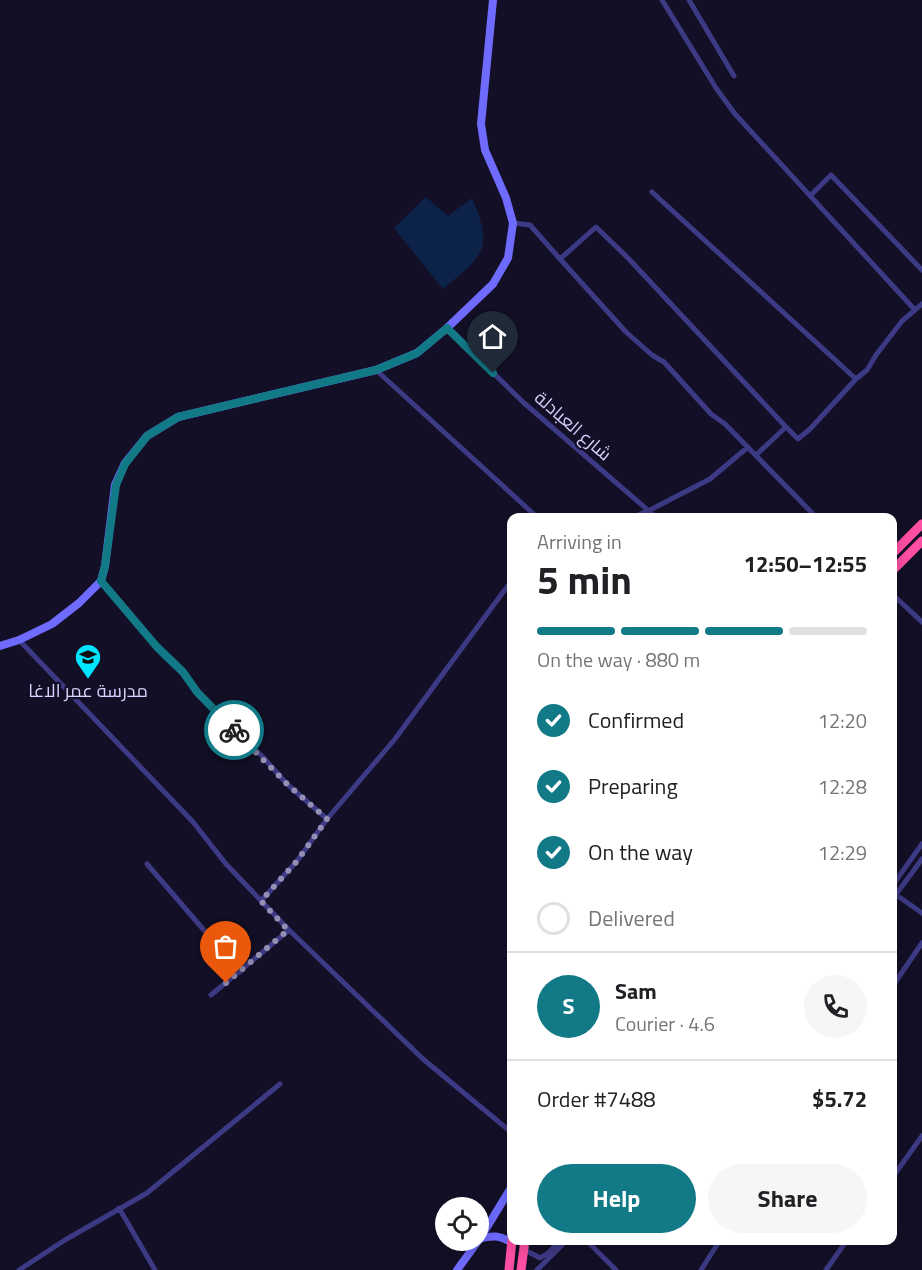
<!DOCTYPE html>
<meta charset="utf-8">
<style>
body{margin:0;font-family:"Titillium Web",Cairo,sans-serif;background:#f6f6f6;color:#202124;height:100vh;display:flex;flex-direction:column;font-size:22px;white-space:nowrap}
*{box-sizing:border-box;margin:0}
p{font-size:20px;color:#757577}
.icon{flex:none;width:33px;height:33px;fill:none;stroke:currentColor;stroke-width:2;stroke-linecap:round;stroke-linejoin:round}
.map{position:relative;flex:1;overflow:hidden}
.panel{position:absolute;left:507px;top:513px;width:390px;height:732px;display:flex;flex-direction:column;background:#fff;border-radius:12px;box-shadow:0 3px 15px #0003}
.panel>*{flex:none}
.fabs{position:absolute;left:435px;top:1197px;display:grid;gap:12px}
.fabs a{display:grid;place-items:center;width:54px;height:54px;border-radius:50%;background:#fff;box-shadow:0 3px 15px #0003;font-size:30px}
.pin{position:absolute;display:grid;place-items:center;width:51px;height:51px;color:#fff;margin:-62px -26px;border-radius:50% 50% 50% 0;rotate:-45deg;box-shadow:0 0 6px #0007}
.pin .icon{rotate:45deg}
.courier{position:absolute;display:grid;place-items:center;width:60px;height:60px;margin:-30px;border:4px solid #127987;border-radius:50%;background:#fff;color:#222;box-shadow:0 2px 8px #0007}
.head em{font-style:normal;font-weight:700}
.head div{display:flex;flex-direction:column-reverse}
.head{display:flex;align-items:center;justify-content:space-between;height:102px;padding:0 30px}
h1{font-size:39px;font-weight:700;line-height:45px}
.bar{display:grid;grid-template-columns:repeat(4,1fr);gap:9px 6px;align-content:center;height:72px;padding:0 30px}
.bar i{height:8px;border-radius:4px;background:#e0e0e0}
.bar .current{background:#127987}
.bar p{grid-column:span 4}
.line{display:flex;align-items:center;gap:15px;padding:0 30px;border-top:2px solid #e0e0e0}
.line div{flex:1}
.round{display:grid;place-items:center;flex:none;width:63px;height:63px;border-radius:32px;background:#f6f6f6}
ol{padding:0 30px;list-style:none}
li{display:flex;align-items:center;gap:18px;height:66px}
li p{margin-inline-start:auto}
li .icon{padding:6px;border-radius:50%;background:#127987;color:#fff;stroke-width:4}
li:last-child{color:#757577}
li i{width:33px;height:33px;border:3px solid #e0e0e0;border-radius:50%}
.action{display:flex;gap:12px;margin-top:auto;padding:12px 30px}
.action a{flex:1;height:69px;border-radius:36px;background:#127987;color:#fff;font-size:24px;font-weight:700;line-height:69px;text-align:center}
.action a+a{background:#f6f6f6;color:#202124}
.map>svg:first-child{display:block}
.water{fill:#0c2248}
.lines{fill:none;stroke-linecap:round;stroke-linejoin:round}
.street{stroke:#3d3a85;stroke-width:5}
.secondary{stroke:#6f6bff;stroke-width:8}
.highway{stroke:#ff4fa3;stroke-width:9}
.done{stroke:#948fb3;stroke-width:6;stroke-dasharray:0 10.8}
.route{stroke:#127987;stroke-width:8}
.labels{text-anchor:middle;stroke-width:4.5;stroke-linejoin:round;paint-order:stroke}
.street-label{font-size:18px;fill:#d9d4ff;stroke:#130f26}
.poi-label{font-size:18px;fill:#d9d4ff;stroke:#130f26}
</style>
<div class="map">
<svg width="922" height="1270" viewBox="0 0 922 1270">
<rect width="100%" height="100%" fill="#130f26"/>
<path class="water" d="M 426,197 L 448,216 L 472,198 C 494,249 484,255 443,289 L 394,228 Z"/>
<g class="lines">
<path class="street" d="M 662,0 L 716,88 L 735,114 L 915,310
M 689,0 L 734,76
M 652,192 L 856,379
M 810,196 L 831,175 L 922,270
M 513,223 L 530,225 L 560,259
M 447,328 L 524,403 L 657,518
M 376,370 L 538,518
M 786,427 L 628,258 L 596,227 L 560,259 L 626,332 L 652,355 L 664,362 L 711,414 L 725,424 L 817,518
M 756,455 L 786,427 L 798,439 L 810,429 L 856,379 L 867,370 L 876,355 L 902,321 L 922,304
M 631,518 L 650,510 L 710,479 L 748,447
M 101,581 L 157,647 L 183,672 L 197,692 L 227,723 L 262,756 L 287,784 L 327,819
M 892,594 L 922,622
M 19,640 L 193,822 L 226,864 L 289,930 L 423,1059 L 512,1133
M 147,864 L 240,972
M 892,886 L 922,844
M 892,892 L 922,913
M 892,900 L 922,859
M 261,901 L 297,861 L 327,819 L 395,739 L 512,580
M 892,987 L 922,943
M 211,995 L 289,930
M 892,1178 L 922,1136
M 119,1208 L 155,1270
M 586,1240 L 616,1270
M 526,1246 L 527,1251 L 540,1258 L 548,1253 L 561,1240
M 19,1270 L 65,1240 L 147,1193 L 280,1084
M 537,1270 L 567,1240
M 701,1270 L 720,1240
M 826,1270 L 847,1240"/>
<path class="secondary" d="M 0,646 L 19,640 L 52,624 L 79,603 L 101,581 L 105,566 L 115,485 L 125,463 L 147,436 L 178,417 L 376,370 L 417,353 L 447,328 L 493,284 L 508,258 L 513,223 L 506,198 L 485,150 L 481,124 L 493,0
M 479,1239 C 492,1235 500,1235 512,1243
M 457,1270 L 481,1237 L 512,1186"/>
<path class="highway" d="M 892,554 L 922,524
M 892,571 L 922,541
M 509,1270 L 512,1240
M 521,1270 L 525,1240"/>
</g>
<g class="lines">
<path class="done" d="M 226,983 L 288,930 L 261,901 L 297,861 L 327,819 L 287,784 L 234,730"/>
<path class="route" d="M 234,730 L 197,692 L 183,672 L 157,647 L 101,581 L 105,566 L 116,485 L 125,464 L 147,436 L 178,417 L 376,370 L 417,353 L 447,328 L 493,373"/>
</g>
<defs>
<g id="school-pin" transform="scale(1.35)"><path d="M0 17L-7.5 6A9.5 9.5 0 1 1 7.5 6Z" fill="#00e5ff" stroke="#130f26"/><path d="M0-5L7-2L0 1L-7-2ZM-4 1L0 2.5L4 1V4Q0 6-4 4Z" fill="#111"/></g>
</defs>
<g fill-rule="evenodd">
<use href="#school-pin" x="88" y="657"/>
</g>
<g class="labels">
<g class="street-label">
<text transform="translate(573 426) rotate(41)" y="6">شارع العبادلة</text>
</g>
<g class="poi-label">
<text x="88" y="697">مدرسة عمر الاغا</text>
</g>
</g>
</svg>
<div class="fabs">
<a><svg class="icon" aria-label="locate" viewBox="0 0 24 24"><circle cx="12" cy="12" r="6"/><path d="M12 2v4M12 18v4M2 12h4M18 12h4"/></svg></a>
</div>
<div class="pin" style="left:226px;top:983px;background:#ea580c"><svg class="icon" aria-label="bag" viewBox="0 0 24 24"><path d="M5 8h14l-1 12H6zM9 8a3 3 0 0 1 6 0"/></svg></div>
<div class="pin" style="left:493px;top:373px;background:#1f2937"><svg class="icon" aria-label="home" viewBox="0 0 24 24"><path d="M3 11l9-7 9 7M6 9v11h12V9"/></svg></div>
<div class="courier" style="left:234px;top:730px"><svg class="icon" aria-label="bike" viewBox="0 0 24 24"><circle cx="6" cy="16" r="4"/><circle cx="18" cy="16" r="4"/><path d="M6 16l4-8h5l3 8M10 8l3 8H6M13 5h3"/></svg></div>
<section class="panel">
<div class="head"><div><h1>5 min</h1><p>Arriving in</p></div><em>12:50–12:55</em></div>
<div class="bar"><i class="current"></i><i class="current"></i><i class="current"></i><i></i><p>On the way · 880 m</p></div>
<ol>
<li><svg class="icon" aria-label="check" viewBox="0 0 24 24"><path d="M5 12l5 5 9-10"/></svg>Confirmed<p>12:20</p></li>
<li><svg class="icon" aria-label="check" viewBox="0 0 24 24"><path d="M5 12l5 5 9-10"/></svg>Preparing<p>12:28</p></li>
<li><svg class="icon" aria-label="check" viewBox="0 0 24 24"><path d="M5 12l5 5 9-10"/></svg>On the way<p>12:29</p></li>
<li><i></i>Delivered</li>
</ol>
<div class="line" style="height:108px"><b class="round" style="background:#127987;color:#fff">S</b><div><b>Sam</b><p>Courier · 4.6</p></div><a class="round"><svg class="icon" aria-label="phone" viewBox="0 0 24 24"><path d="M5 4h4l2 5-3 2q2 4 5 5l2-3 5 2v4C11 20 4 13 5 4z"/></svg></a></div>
<div class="line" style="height:78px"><div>Order #7488</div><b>$5.72</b></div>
<div class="action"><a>Help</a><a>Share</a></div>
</section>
</div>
